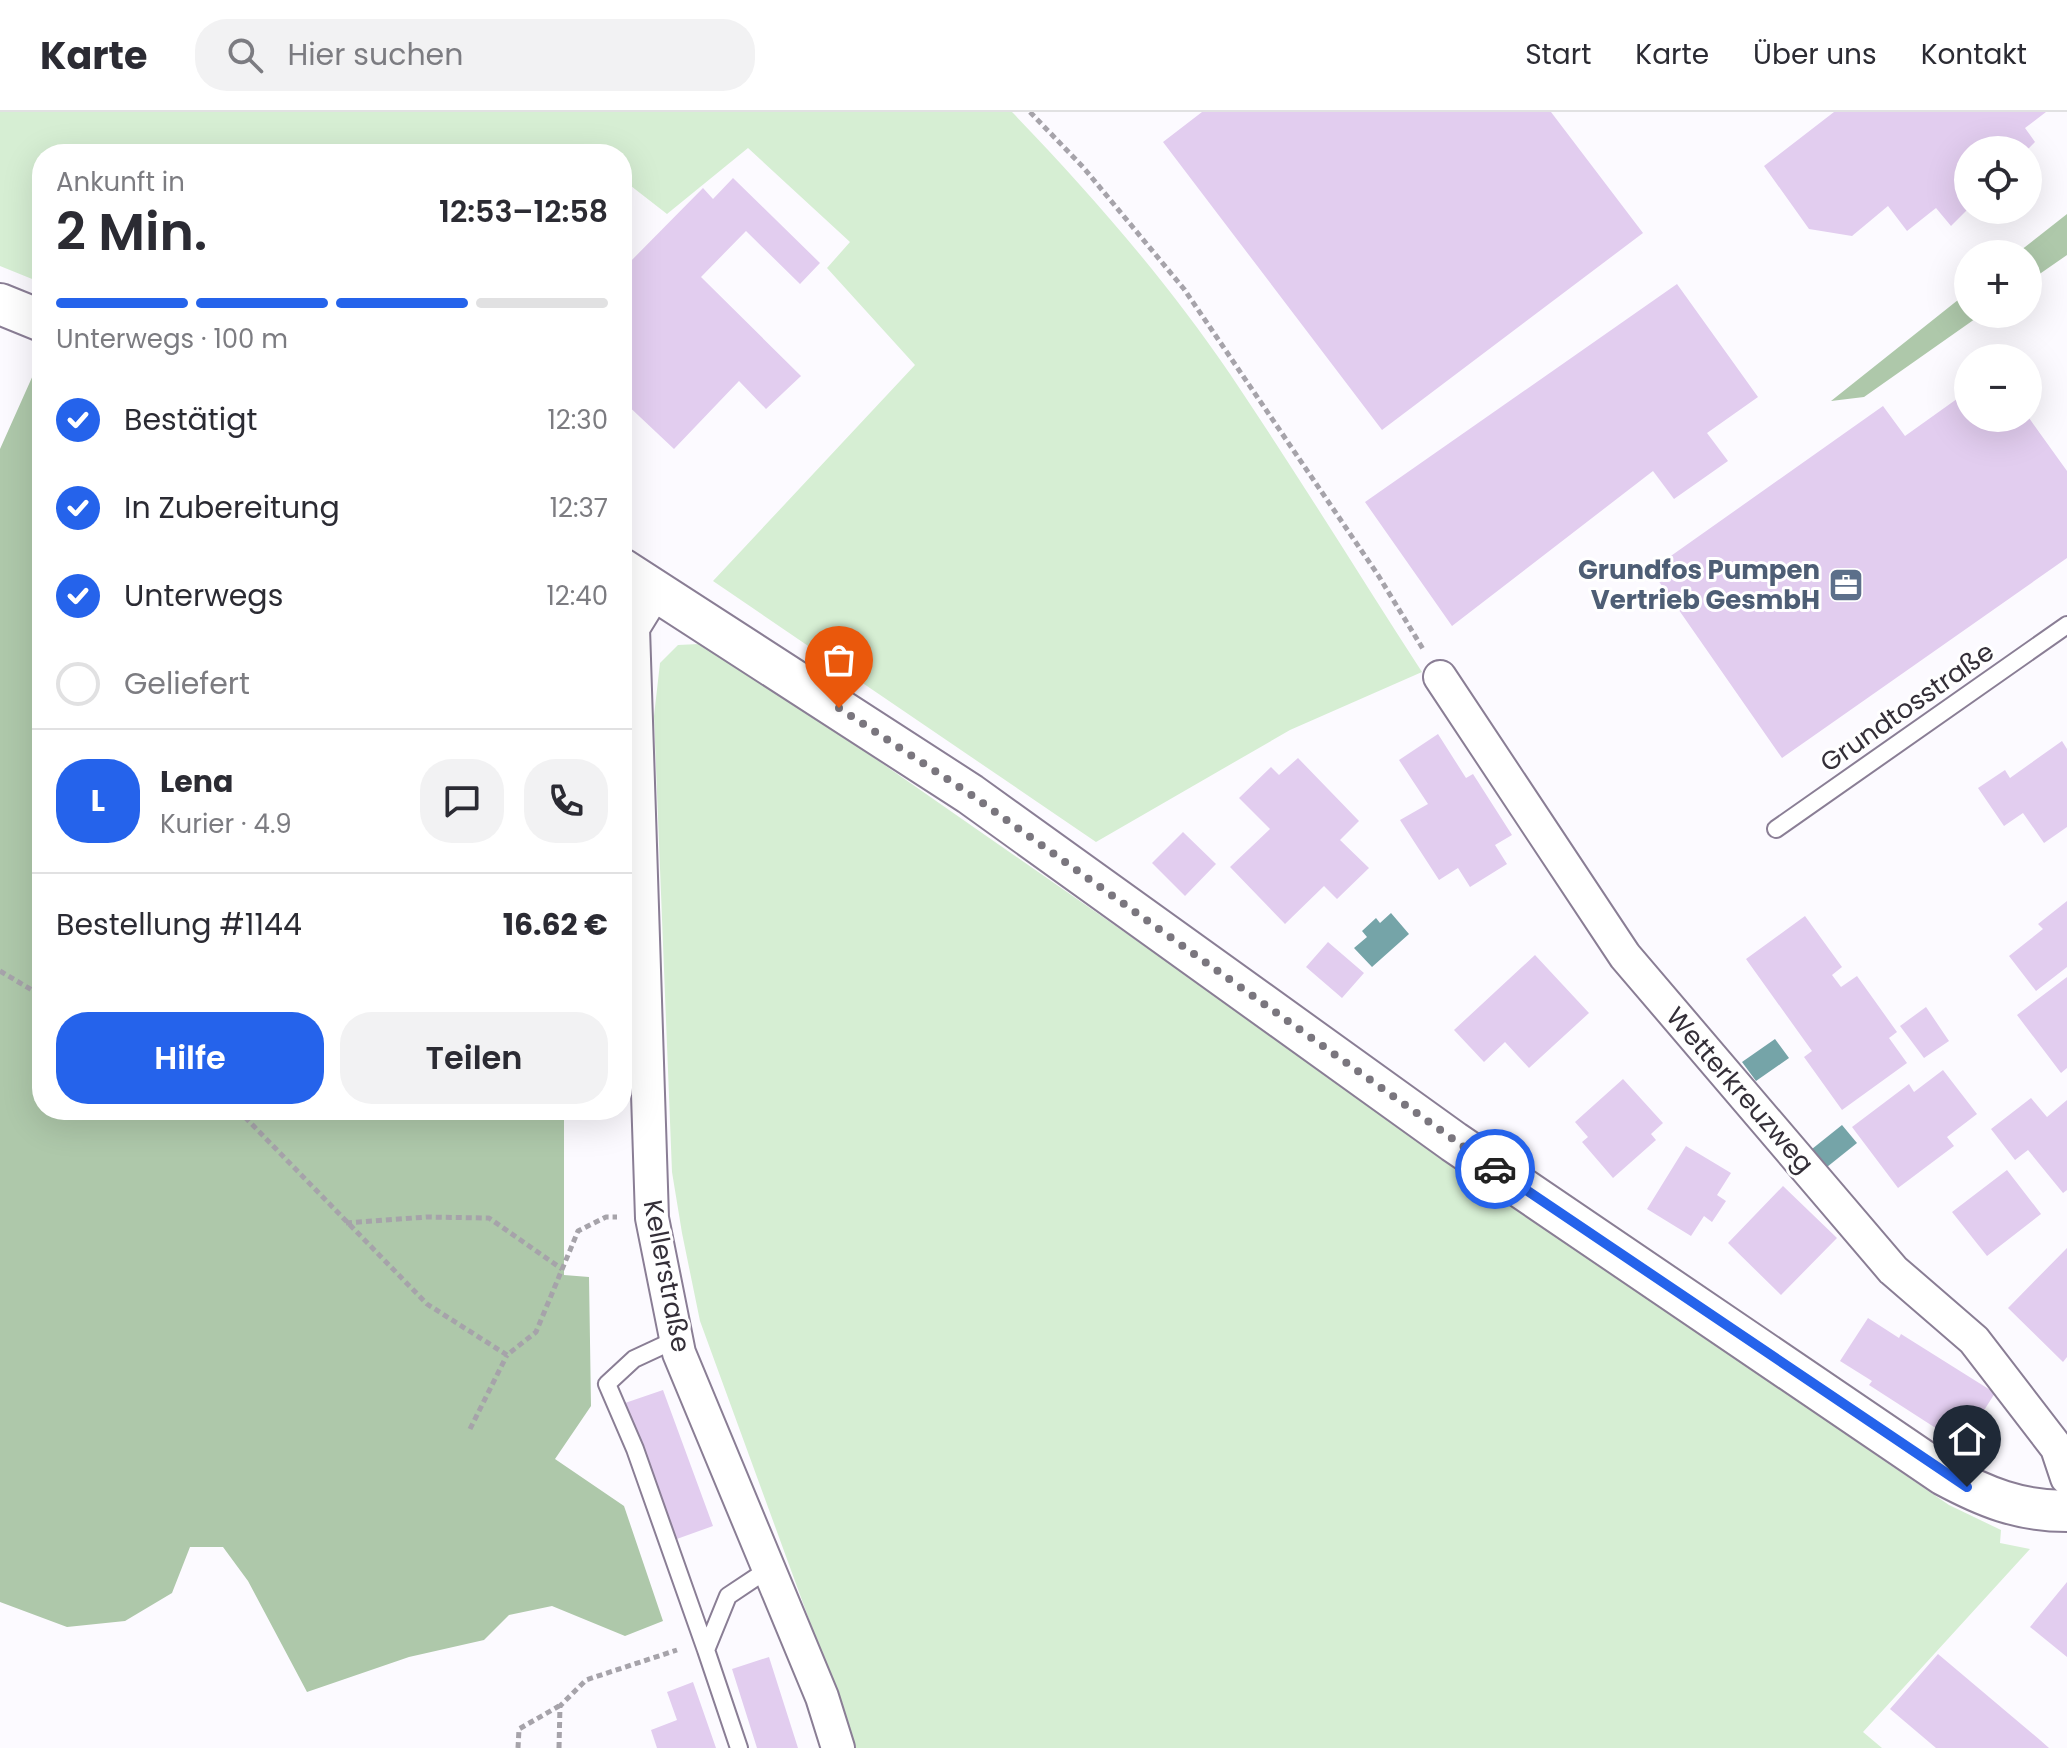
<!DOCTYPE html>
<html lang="de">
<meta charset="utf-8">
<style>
body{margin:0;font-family:Poppins,sans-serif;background:#f2f2f3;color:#2b2b33;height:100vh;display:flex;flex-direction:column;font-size:30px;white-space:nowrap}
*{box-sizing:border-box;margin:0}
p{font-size:26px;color:#7c7c81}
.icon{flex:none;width:44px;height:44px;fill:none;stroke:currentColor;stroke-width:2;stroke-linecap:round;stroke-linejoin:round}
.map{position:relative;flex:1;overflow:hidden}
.side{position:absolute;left:32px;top:32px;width:600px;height:976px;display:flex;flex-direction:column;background:#fff;border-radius:32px;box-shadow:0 8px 32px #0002}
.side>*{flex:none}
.buttons{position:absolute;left:1954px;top:24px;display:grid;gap:16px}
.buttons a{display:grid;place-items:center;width:88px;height:88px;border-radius:50%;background:#fff;box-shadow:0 8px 32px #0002;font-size:40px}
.pin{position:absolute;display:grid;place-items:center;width:68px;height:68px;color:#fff;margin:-82px -34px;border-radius:50% 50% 50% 0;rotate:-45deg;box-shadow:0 0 8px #0007}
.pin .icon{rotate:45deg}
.courier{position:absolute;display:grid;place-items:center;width:80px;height:80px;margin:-40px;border:6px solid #2563eb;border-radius:50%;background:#fff;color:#222;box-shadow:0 2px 10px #0007}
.summary em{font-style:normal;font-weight:600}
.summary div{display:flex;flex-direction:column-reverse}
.summary{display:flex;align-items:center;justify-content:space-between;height:136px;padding:0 24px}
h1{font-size:52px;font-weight:600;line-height:60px}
.bar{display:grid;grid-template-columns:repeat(4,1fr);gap:12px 8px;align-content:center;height:96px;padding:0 24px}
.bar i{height:10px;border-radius:6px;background:#e1e1e2}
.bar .current{background:#2563eb}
.bar p{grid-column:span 4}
.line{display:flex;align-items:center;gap:20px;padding:0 24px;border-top:2px solid #e1e1e2}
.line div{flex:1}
.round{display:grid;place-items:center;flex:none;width:84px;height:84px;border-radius:32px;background:#f2f2f3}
ol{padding:0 24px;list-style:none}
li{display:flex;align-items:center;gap:24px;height:88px}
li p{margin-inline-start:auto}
li .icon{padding:8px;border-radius:50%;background:#2563eb;color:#fff;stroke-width:4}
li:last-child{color:#7c7c81}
li i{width:44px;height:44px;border:4px solid #e1e1e2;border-radius:50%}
.primary-button{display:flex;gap:16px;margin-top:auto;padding:16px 24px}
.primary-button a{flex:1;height:92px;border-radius:32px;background:#2563eb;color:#fff;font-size:32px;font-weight:600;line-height:92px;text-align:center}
.primary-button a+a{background:#f2f2f3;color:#2b2b33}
header{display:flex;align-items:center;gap:48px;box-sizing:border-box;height:112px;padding:0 40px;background:#fff;border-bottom:2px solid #e1e1e2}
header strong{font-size:38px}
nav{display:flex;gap:44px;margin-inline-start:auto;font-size:28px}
.search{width:560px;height:72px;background:#f2f2f3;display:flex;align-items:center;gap:20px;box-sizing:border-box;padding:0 28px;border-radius:32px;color:#7c7c81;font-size:30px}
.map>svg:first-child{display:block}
.green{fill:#d6eed3}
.forest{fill:#aec8aa}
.water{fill:#75a4a8}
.building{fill:#e2cdef}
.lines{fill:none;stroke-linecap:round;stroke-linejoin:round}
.service-casing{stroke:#8a7e95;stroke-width:20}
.minor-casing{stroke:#8a7e95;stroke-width:36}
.tertiary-casing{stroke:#8a7e95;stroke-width:44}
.path{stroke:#a6a3aa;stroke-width:5;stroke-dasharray:6 4;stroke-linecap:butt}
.service{stroke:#fff;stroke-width:16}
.minor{stroke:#fff;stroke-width:32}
.tertiary{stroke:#fff;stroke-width:40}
.done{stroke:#7a767e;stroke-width:8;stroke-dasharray:0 14.4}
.route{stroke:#2563eb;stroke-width:10}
.labels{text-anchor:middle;stroke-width:6;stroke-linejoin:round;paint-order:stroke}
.service-label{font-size:26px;font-weight:bold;fill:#4e5e75;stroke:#fff;text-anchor:end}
.street-label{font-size:26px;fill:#342f38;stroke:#fff}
</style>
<header>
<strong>Karte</strong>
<div class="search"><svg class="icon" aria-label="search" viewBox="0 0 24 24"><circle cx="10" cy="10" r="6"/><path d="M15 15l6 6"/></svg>Hier suchen</div>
<nav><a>Start</a><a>Karte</a><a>Über uns</a><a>Kontakt</a></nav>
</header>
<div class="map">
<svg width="2067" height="1636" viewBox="0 0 2067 1636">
<rect width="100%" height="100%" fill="#fcfaff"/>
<path class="green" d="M 0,0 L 1012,0 C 1091,82 1166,168 1230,262 C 1296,360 1358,461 1422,560 L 1290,618 L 1096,730 L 713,469 L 915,253 L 827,156 L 850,130 L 748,36 L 667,102 L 622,67 L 622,42 L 591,42 L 584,36 L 580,42 L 42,42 L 42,171 L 0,154 Z
M 699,532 L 748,558 L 1880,1346 L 1949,1393 L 2001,1418 L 2000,1431 L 2030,1437 L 1863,1620 L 1882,1636 L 856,1636 L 700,1209 L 682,1121 L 672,1060 L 654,604 L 660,551 L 678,533 Z"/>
<path class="forest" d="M 2067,102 L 2067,143 L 2028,170 L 2028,142 L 2016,142 Z
M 1968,180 L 1968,202 L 1982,202 L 1864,285 L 1831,289 Z
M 42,243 L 42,998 L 564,998 L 564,1163 L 589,1165 L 591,1294 L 555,1347 L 624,1394 L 663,1509 L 625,1524 L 552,1494 L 509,1503 L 484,1528 L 409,1545 L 307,1580 L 248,1469 L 223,1435 L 190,1435 L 172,1481 L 125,1509 L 67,1515 L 0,1490 L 0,337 Z"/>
<path class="water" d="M 1391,801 L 1409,822 L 1372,855 L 1354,836 L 1367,825 L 1362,819 L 1376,806 L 1380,811 Z
M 1775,927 L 1789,946 L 1756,969 L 1742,950 Z
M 1842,1013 L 1857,1031 L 1827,1055 L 1812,1037 Z"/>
<path class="building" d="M 1202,0 L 1551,0 L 1643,121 L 1382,318 L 1163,30 Z
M 1834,0 L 2046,0 L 2025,16 L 2035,30 L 2027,38 L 1968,38 L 1968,97 L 1951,114 L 1936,96 L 1907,119 L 1888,94 L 1852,124 L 1809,117 L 1764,54 Z
M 733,66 L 820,151 L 800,172 L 746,119 L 701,165 L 801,264 L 766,297 L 739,269 L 674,337 L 622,288 L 622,158 L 703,76 L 713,87 Z
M 1677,172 L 1758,285 L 1707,321 L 1728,349 L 1674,387 L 1653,359 L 1452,514 L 1365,390 Z
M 1968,279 L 1968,306 L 2029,306 L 2067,359 L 2067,446 L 1782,646 L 1651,458 L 1883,294 L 1905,324 Z
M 1438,622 L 1466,666 L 1473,662 L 1512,723 L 1495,733 L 1507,752 L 1470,775 L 1458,756 L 1439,768 L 1400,708 L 1428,692 L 1399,648 Z
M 2062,629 L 2067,637 L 2067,715 L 2044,731 L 2023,701 L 2004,714 L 1978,676 L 2005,658 L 2010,666 Z
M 1298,646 L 1359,709 L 1340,728 L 1369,756 L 1337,787 L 1324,774 L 1285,812 L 1230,755 L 1270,717 L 1239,686 L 1271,655 L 1279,663 Z
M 1183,720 L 1216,752 L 1185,784 L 1152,751 Z
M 2067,789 L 2067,855 L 2036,879 L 2009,844 L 2043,817 L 2038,812 Z
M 1805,804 L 1842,855 L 1832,863 L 1841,875 L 1857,864 L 1897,920 L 1889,926 L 1907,951 L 1842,998 L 1804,945 L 1812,939 L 1746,847 Z
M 1328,830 L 1364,861 L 1342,886 L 1306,855 Z
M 1535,843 L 1589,901 L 1529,956 L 1505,930 L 1484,950 L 1454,918 Z
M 2067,865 L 2067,956 L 2061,961 L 2017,903 Z
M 1926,895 L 1949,929 L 1924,946 L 1900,914 Z
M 1943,958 L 1977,1002 L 1947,1025 L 1954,1034 L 1898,1076 L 1852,1015 L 1909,972 L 1914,980 Z
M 1623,967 L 1663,1011 L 1651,1022 L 1656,1028 L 1613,1066 L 1582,1030 L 1588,1025 L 1575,1010 Z
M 2031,986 L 2047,1005 L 2067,988 L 2067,1078 L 2063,1081 L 2028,1038 L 2015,1048 L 1991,1017 Z
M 1686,1034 L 1731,1061 L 1717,1083 L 1726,1089 L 1712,1110 L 1704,1104 L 1691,1124 L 1647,1097 Z
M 2007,1058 L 2041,1102 L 1987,1144 L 1952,1100 Z
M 1783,1074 L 1837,1126 L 1781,1183 L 1728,1131 Z
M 2067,1136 L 2067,1245 L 2063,1250 L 2008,1196 Z
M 1868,1206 L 1899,1226 L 1901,1222 L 1995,1281 L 1962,1333 L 1869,1273 L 1872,1269 L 1840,1249 Z
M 663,1278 L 713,1414 L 674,1428 L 625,1291 Z
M 2067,1470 L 2067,1545 L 2030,1515 Z
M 1938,1542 L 2040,1628 L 2049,1636 L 1936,1636 L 1890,1597 Z
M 769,1545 L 798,1636 L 757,1636 L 732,1557 Z
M 693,1570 L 716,1636 L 657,1636 L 651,1618 L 677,1608 L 667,1580 Z"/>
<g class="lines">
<g class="service-casing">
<path id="service" d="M 1776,717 L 2067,513
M 677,1227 L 634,1247 L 607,1272 L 635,1337 L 706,1538
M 739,1636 L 706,1538 L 728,1484 L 770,1456"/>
</g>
<g class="minor-casing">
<path id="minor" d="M 657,477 L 633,516 L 652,1106 L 679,1241 L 822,1585 L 838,1636
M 1440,565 L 1625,844 L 1893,1158 L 1974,1228 L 2057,1336 L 2067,1366"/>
</g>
<g class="tertiary-casing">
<path id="tertiary" d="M 0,192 L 42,209
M 622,457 L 970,682 L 1454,1030 L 1944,1363 C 1985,1385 2019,1399 2067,1399"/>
</g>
<path class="path" d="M 1030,0 L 1083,55 L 1184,177 L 1378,463 L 1423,537
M 0,859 L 42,884
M 238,998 L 427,1192 L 507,1243 L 536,1220 L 578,1119 L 606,1105 L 617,1105
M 346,1111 L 427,1105 L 489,1106 L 562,1157
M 470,1317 L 507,1243
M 518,1636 L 519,1617 L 559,1594
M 559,1636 L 560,1594 L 586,1568 L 677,1538"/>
<use href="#service" class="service"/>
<use href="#minor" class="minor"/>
<use href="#tertiary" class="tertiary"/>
</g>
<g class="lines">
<path class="done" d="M 839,596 L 970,682 L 1495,1057"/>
<path class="route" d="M 1495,1057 L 1967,1375"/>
</g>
<defs>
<g id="office-square" transform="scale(1.8)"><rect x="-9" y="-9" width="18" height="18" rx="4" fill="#5c6f8a" stroke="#fff"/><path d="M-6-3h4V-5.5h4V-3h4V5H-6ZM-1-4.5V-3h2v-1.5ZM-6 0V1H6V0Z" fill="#fff"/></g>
</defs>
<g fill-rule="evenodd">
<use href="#office-square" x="1846" y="473"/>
</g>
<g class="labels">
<g class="service-label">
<text x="1820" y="467">Grundfos Pumpen<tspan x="1820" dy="30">Vertrieb GesmbH</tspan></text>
</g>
<g class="street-label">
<text transform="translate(1907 595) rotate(-35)" y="9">Grundtosstraße</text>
<text transform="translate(1740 978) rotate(49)" y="9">Wetterkreuzweg</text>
<text transform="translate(667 1164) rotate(79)" y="9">Kellerstraße</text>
</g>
</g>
</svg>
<div class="buttons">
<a><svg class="icon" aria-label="locate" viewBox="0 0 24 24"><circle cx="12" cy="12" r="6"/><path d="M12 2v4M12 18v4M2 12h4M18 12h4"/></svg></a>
<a>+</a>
<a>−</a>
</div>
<div class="pin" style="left:839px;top:596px;background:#ea580c"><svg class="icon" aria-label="bag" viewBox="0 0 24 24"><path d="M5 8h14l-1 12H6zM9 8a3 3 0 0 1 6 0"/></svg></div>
<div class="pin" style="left:1967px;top:1375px;background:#1f2937"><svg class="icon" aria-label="home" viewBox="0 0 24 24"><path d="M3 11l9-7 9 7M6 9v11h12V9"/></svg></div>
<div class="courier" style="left:1495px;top:1057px"><svg class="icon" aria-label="car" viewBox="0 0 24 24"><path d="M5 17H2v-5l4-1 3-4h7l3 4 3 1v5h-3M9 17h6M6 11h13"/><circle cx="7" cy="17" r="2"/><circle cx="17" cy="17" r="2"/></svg></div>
<section class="side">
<div class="summary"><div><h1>2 Min.</h1><p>Ankunft in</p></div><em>12:53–12:58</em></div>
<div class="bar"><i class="current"></i><i class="current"></i><i class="current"></i><i></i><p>Unterwegs · 100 m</p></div>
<ol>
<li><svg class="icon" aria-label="check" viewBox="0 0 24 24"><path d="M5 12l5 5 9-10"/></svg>Bestätigt<p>12:30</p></li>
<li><svg class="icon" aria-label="check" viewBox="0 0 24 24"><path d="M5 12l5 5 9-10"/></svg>In Zubereitung<p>12:37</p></li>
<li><svg class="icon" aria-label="check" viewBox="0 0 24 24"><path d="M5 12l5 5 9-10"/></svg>Unterwegs<p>12:40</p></li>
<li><i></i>Geliefert</li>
</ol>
<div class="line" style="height:144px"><b class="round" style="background:#2563eb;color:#fff">L</b><div><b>Lena</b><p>Kurier · 4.9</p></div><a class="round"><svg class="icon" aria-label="chat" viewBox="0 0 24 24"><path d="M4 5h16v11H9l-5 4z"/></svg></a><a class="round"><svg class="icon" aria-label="phone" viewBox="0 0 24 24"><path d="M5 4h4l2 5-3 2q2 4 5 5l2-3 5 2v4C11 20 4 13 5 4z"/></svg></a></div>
<div class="line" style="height:104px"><div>Bestellung #1144</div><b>16.62 €</b></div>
<div class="primary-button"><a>Hilfe</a><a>Teilen</a></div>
</section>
</div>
